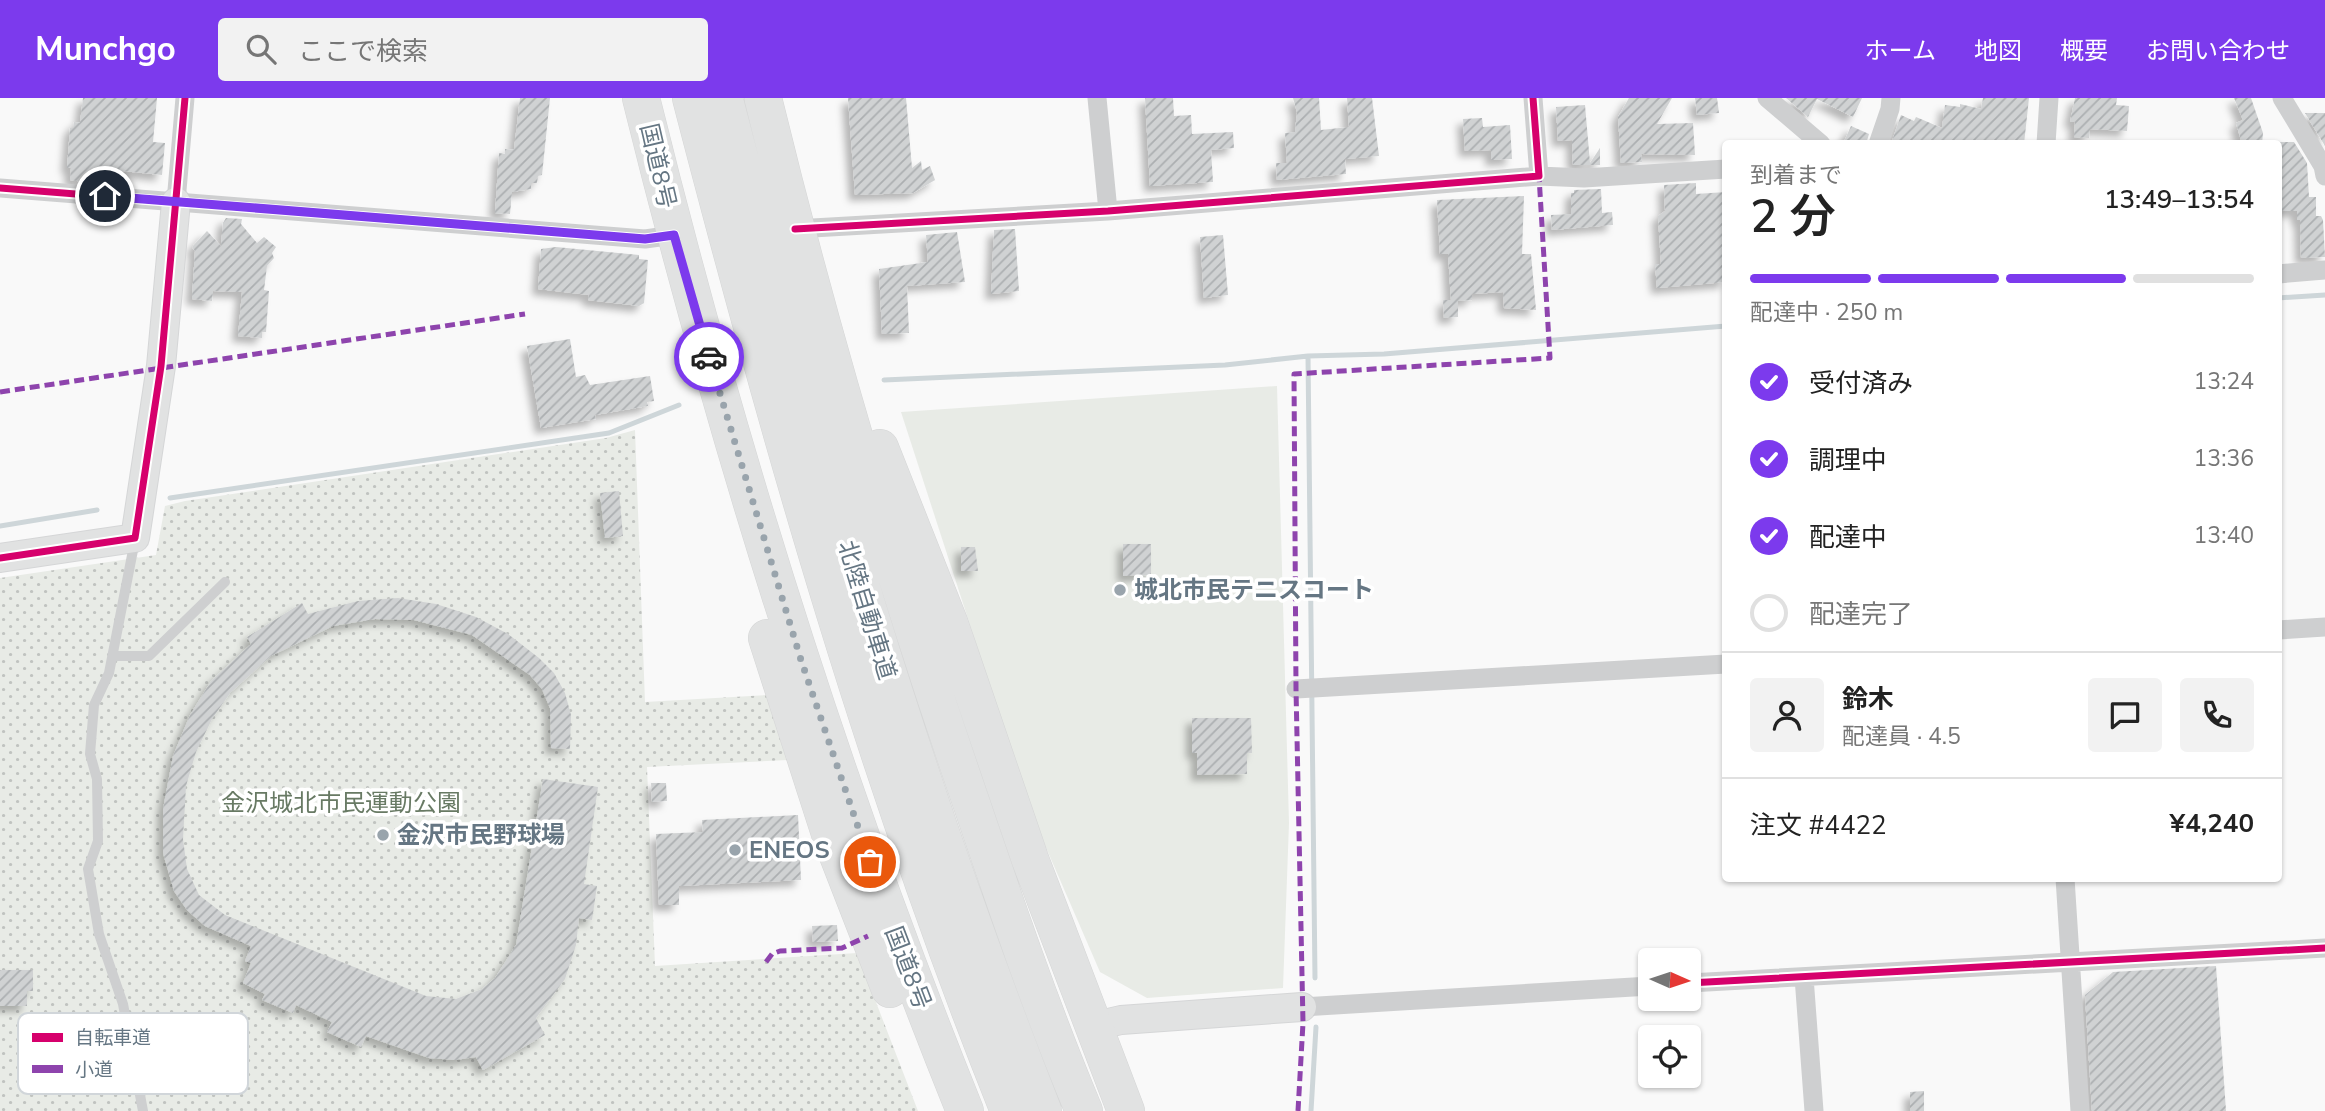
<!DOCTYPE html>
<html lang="ja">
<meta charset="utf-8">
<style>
body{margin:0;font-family:"Nunito Sans","Noto Sans JP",sans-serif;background:#f2f2f2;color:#222;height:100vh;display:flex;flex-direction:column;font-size:26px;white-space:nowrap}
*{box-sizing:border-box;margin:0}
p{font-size:23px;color:#767676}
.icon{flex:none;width:38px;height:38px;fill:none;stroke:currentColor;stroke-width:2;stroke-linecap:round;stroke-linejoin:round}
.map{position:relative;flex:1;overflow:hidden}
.side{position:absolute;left:1722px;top:42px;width:560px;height:742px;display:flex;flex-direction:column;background:#fff;border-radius:7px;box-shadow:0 2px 5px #0004}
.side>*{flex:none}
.needle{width:46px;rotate:93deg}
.tools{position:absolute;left:1638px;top:850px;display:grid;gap:14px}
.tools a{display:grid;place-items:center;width:63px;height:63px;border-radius:7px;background:#fff;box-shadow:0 2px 5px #0004;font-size:35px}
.pin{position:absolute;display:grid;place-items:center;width:60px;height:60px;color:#fff;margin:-30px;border:4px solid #fff;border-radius:50%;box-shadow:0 2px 7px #0007}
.courier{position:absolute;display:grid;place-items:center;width:70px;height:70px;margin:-35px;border:5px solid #7c3aed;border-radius:50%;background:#fff;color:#222;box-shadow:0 2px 9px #0007}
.head em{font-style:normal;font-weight:600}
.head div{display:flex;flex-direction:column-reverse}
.head{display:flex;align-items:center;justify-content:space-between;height:119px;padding:0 28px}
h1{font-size:46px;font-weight:600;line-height:52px}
.bar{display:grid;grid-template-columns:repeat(4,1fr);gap:10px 7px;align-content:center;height:84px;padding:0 28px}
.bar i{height:9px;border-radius:5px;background:#e0e0e0}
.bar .on{background:#7c3aed}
.bar p{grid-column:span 4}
.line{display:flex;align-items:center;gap:18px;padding:0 28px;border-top:2px solid #e0e0e0}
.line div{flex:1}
.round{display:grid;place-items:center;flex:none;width:74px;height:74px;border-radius:7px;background:#f2f2f2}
ol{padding:0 28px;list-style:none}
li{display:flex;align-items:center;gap:21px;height:77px}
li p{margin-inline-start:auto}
li .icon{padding:7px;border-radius:50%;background:#7c3aed;color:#fff;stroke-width:4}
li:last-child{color:#767676}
li i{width:38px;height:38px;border:4px solid #e0e0e0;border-radius:50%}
header{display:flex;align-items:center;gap:42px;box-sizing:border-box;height:98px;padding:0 35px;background:#7c3aed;color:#fff}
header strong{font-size:33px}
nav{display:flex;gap:38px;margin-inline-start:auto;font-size:24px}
.search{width:490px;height:63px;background:#f2f2f2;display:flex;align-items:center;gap:18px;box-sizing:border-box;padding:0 24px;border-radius:7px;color:#767676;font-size:26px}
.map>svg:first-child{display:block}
.grass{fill:#e8ebe6}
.park{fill:url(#park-dots)}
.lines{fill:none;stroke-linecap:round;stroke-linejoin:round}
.stream{stroke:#ced6d9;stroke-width:5}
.building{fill:url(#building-hatch);filter:url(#shadow)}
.secondary-casing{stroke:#d5d6d7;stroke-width:30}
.highway-casing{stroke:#d5d6d6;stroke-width:38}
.lane{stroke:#cecfd0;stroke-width:10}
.street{stroke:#cecfd0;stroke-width:19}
.secondary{stroke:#e1e2e2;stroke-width:28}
.highway{stroke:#e1e2e2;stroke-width:37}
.quiet{stroke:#8e44ad;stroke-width:5;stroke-dasharray:10 5;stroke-linecap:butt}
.cycleway-casing{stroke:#fff;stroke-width:11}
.cycleway{stroke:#d6006c;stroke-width:7}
.done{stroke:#99a4ac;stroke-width:7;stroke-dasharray:0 12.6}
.route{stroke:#7c3aed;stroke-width:9}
.poi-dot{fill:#99a4ac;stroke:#fff;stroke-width:2.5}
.labels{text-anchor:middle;stroke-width:7;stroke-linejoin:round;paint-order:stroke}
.street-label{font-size:24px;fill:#657683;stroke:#fff}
.poi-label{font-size:24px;font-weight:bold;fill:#657683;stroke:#fff;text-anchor:start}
.park-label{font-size:24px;fill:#687a64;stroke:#fff}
.key{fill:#fff;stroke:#d1d6da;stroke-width:2}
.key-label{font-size:19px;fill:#657683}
</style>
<header>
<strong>Munchgo</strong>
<div class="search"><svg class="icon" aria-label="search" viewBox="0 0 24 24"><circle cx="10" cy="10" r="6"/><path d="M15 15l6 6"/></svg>ここで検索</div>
<nav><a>ホーム</a><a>地図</a><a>概要</a><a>お問い合わせ</a></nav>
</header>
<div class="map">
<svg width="2325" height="1013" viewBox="0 0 2325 1013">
<defs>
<pattern id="park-dots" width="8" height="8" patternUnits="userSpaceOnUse" patternTransform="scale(1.75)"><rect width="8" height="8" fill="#e8ebe6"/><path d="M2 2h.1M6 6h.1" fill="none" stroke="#c0c3c0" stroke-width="1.8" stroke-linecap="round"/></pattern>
<pattern id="building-hatch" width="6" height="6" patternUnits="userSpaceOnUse" patternTransform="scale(1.75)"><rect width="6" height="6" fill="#d0d2d3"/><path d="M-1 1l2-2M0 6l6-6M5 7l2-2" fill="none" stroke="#acafb1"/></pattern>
<filter id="shadow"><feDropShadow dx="-6" dy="6" stdDeviation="3.5" flood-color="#0004"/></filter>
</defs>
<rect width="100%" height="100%" fill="#f9f9f9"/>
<path class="grass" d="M 1277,288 L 1289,725 L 1283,890 L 1147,900 L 1100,874 L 1044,745 L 1016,669 L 901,314 Z"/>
<path class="park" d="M 635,332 L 645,604 L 767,597 L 788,662 L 647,669 L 655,868 L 857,855 L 918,1013 L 0,1013 L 0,480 L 156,457 L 165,408 L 185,403 L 606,340 Z"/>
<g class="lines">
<path class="stream" d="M 2278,200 L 2325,197
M 1308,258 L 1315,880
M 884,282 L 1225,267 L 1308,258 L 1384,256 L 1726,228
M 170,400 L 609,335 L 679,307
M 0,428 L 97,412
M 1311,1013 L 1316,929"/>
</g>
<path class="building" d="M 83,0 L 157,0 L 153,44 L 165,45 L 162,77 L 102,71 L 102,77 L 84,76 L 84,84 L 70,82 L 71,70 L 67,70 L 70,30 L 73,30 L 74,24 L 80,25 Z
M 520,0 L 550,0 L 542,77 L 538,78 L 537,85 L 531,85 L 531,91 L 512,94 L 510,116 L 495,115 L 499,55 L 505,56 L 505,51 L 514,52 Z
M 848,0 L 906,0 L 912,70 L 921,63 L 922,72 L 930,68 L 935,82 L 913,95 L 855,97 Z
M 1145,0 L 1173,0 L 1174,18 L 1191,17 L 1192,36 L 1233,34 L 1234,50 L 1211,52 L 1213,84 L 1150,88 Z
M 1293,0 L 1319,0 L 1321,32 L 1349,29 L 1347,0 L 1372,0 L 1379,58 L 1345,61 L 1346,76 L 1277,82 L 1276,65 L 1287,65 L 1285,35 L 1295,34 L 1297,14 Z
M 1629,0 L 1672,0 L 1657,26 L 1693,25 L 1695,57 L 1641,56 L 1642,64 L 1621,65 L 1618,19 Z
M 1695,0 L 1717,0 L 1719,15 L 1697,17 Z
M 1786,0 L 1862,0 L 1853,19 L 1817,1 L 1808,19 Z
M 1983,0 L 2029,0 L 2024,46 L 1891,46 L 1901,17 L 1914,23 L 1916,19 L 1942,30 L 1945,7 L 1960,9 L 1960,6 L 1981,11 Z
M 2075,0 L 2117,0 L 2116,7 L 2129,8 L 2127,33 L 2090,31 L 2089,40 L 2074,39 L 2075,24 L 2070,24 Z
M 2234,0 L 2251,0 L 2263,35 L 2262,46 L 2242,46 L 2236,25 L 2243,22 Z
M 1585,7 L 1590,65 L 1600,50 L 1600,67 L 1573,67 L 1572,42 L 1558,43 L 1556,9 Z
M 2305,15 L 2325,15 L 2325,48 Z
M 1482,20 L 1483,29 L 1510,27 L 1512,61 L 1491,62 L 1491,52 L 1465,53 L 1463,21 Z
M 1851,28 L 1869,36 L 1866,46 L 1843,46 Z
M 2278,44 L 2294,44 L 2307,65 L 2309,99 L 2316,99 L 2316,118 L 2321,118 L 2323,122 L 2325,159 L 2301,160 L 2300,122 L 2297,122 L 2297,113 L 2278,113 Z
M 1696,85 L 1696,96 L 1726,94 L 1726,184 L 1657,190 L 1655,166 L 1661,166 L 1658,118 L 1665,113 L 1664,87 Z
M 1601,91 L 1602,115 L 1612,114 L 1613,127 L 1552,132 L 1551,117 L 1571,116 L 1571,95 L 1574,95 L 1574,92 Z
M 1524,98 L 1522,156 L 1531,156 L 1536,212 L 1504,210 L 1503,194 L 1472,196 L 1472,202 L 1458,203 L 1458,219 L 1444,220 L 1443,202 L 1451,202 L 1448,156 L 1440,156 L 1437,102 Z
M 226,120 L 242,121 L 241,126 L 257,145 L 264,139 L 276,149 L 272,155 L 274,160 L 267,168 L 264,192 L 269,193 L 266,234 L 262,234 L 262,240 L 238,238 L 242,194 L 213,193 L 212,203 L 192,201 L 195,153 L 192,149 L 207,133 L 221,148 L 223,125 Z
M 1015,131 L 1019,193 L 991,196 L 994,132 Z
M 957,134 L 965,184 L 907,188 L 909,235 L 882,236 L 879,171 L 928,164 L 926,137 Z
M 1223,137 L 1228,197 L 1204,200 L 1200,139 Z
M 556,149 L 639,157 L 639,161 L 648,162 L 644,205 L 639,208 L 588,202 L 589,197 L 538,191 L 541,151 Z
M 570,241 L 576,279 L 585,277 L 590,287 L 650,278 L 654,303 L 647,304 L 648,308 L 595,317 L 596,321 L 541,330 L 527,248 Z
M 619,393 L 623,438 L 605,440 L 600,395 Z
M 1123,446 L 1151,446 L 1151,477 L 1123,478 Z
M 961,449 L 975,449 L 978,473 L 961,473 Z
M 398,500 L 436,506 L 476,519 L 508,536 L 539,560 L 554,575 L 565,595 L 571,617 L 570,651 L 551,650 L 550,610 L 542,591 L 530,577 L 472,537 L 414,522 L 375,521 L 333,528 L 271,558 L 230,595 L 212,621 L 196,654 L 186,688 L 183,741 L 187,771 L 199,797 L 225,817 L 426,898 L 456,901 L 482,891 L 495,880 L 516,847 L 543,681 L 598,689 L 584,786 L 597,788 L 592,822 L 579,820 L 576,847 L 565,881 L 536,920 L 545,937 L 483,972 L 476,959 L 455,962 L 429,960 L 366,938 L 361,949 L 327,934 L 332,924 L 296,907 L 293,915 L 262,902 L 265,896 L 243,885 L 251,865 L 245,863 L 251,848 L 205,828 L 187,812 L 174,793 L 163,755 L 163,711 L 173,658 L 190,617 L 211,583 L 251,546 L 247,539 L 302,505 L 308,516 L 358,503 Z
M 1192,620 L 1251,620 L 1252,655 L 1247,655 L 1247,676 L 1197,677 L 1197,655 L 1192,655 Z
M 651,685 L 666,685 L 667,703 L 652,704 Z
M 798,717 L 801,782 L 679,788 L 679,807 L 659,807 L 656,736 L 703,734 L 702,722 Z
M 837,827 L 838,843 L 813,844 L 812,828 Z
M 2216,868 L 2226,1013 L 2092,1013 L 2085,897 L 2113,874 Z
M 0,872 L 33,872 L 33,893 L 27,893 L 27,908 L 0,908 Z
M 1924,993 L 1924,1013 L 1910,1013 L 1910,994 Z"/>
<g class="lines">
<g class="secondary-casing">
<path id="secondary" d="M 0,460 L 135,440 L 161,268 L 176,104
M 1091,929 L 1121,922 L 1302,909"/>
</g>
<g class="highway-casing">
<path id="highway" d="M 641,0 C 726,344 832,684 965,1013
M 691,0 C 780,343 877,684 1009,1013
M 724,0 C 813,343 913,683 1043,1013
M 763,0 C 821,238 892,475 972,707 C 1007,810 1042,913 1084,1013
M 880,350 L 949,524 L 1030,761 L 1126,1013
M 767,540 L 832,742 L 890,891"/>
</g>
<path class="lane" d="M 135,442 L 109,575 L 94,607 L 90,656 L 97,681 L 98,743 L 88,771 L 99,836 L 123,906 L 143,1013
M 113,558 L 149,558 L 225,484"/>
<path class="street" d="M 1097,0 L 1108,113
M 1767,0 L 1821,46
M 2282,0 L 2323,68 L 2325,78
M 1878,46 L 1890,11 L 1891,0
M 2046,46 L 2049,0
M 1539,78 L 1584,80 L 1726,71
M 0,90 L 645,141 L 674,137
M 176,104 L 185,0
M 795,131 L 1108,113 L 1539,78 L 1533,0
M 2278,176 L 2325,172
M 2278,532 L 2325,529
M 1296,591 L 1726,566
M 2065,780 L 2080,1013
M 1804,879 L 1814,1013
M 1689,885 L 2325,850
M 1302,909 L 1650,888"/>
<use href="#secondary" class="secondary"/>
<use href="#highway" class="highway"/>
<path class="quiet" d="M 0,294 L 525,216
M 766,864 L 772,856 L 780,853 L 842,850 L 868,838
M 1298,1013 L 1303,925 L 1296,591 L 1294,276 L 1550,260 L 1539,78"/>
<g class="cycleway-casing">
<path id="cycleway" d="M 0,90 L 645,141 L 674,137
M 795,131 L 1108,113 L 1539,78 L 1533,0
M 0,460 L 135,440 L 161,268 L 185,0
M 1689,885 L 2325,850"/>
</g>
<use href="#cycleway" class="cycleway"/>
</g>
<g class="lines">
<path class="done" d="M 709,259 L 801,562 L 870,764"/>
<path class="route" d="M 105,98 L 645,141 L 674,137 L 709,259"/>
</g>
<g class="poi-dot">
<circle cx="1120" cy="492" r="7"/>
<circle cx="383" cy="737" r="7"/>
<circle cx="735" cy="752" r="7"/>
</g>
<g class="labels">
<g class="street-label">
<text transform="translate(658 68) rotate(77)" y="8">国道8号</text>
<text transform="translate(867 512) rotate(73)" y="8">北陸自動車道</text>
<text transform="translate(908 870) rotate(69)" y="8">国道8号</text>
</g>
<g class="poi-label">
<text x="1134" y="500">城北市民テニスコート</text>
<text x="397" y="745">金沢市民野球場</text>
<text x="749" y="760">ENEOS</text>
</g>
<g class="park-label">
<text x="341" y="713">金沢城北市民運動公園</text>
</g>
</g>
<rect x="18" y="915" width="230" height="81" rx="10" class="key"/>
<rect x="32" y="935" width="31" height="9" fill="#d6006c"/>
<rect x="32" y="967" width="31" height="8" fill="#8e44ad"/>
<g class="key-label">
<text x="75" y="946">自転車道</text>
<text x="75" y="978">小道</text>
</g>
</svg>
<div class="tools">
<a><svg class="needle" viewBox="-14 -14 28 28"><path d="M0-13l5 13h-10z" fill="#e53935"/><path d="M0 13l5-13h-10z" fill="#767676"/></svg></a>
<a><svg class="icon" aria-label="locate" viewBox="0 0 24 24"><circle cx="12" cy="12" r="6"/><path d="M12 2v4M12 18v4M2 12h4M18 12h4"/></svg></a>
</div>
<div class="pin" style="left:870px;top:764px;background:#ea580c"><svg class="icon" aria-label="bag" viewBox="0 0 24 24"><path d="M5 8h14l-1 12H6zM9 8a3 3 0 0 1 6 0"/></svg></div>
<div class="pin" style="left:105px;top:98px;background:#1f2937"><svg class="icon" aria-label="home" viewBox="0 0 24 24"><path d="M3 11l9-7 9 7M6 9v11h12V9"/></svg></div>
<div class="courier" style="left:709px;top:259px"><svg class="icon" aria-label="car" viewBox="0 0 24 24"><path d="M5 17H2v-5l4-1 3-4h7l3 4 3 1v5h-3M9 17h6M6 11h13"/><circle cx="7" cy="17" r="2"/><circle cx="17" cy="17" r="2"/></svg></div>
<section class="side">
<div class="head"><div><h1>2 分</h1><p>到着まで</p></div><em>13:49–13:54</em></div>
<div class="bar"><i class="on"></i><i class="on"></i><i class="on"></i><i></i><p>配達中 · 250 m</p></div>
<ol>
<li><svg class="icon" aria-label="check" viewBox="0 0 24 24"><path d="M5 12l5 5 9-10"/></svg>受付済み<p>13:24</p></li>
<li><svg class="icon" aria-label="check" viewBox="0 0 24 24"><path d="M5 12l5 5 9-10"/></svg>調理中<p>13:36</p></li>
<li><svg class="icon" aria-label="check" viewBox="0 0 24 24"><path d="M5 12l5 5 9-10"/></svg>配達中<p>13:40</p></li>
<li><i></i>配達完了</li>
</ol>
<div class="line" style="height:126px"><a class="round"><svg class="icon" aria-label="person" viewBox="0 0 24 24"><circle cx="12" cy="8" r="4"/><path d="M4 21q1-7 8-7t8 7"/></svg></a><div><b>鈴木</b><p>配達員 · 4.5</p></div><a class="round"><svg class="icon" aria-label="chat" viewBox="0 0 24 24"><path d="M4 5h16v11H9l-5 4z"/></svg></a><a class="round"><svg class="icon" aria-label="phone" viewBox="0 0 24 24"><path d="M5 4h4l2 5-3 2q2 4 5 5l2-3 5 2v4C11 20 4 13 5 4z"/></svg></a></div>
<div class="line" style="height:91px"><div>注文 #4422</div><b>¥4,240</b></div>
</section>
</div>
